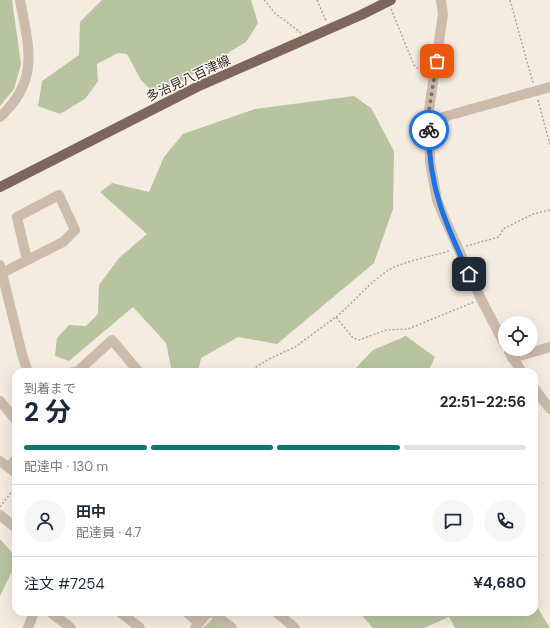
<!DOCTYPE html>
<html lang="ja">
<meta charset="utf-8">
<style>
body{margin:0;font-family:"DM Sans","Noto Sans JP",sans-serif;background:#f6f6f7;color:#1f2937;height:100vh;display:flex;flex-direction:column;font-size:15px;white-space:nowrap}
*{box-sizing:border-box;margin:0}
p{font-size:13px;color:#747a83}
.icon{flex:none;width:22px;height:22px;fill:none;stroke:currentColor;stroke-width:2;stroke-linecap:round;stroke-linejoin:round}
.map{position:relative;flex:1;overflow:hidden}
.side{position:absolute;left:12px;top:368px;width:526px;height:248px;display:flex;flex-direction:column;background:#fff;border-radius:12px;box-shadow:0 4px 16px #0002}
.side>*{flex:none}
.fabs{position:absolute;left:498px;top:316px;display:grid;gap:8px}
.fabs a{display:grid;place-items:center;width:40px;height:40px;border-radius:50%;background:#fff;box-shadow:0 4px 16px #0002;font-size:20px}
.pin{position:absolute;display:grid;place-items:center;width:34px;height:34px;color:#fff;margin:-17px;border-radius:8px;box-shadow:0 2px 6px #0006}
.courier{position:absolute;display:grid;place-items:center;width:40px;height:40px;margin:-20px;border:3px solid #1a73e8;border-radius:50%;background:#fff;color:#222;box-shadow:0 1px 5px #0007}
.head em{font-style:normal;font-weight:700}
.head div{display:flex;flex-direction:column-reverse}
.head{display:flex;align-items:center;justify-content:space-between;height:68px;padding:0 12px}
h1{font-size:26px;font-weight:700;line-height:30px}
.bar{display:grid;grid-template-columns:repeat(4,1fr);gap:6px 4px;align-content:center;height:48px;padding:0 12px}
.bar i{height:5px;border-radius:3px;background:#e0e1e3}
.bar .on{background:#0f766e}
.bar p{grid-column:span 4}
.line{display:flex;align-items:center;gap:10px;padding:0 12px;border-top:1px solid #e0e1e3}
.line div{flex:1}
.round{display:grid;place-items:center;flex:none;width:42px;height:42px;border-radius:21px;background:#f6f6f7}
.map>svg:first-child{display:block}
.green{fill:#b8c4a0}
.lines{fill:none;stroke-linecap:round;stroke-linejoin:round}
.path{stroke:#b9a596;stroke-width:1.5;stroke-dasharray:2 2;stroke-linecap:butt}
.minor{stroke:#cdbbac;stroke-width:10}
.major{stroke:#7d675c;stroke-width:10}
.done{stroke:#7c716b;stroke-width:4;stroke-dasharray:0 7.2}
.route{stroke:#1a73e8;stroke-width:5}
.labels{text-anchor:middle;stroke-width:3;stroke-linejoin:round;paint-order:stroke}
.street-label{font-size:13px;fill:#3b302b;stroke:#fbf5ee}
</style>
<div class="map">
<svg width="550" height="628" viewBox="0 0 550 628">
<rect width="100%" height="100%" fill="#f4ebe1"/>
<path class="green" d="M 0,0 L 12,0 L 21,64 L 14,89 L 0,106 Z
M 102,0 L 251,0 L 258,23 L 246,42 L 174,86 L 152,91 L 141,80 L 127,54 L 118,53 L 97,64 L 98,81 L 85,99 L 60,114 L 38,106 L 42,81 L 79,55 L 80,22 Z
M 354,96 L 371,108 L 394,151 L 393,209 L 374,263 L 277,344 L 238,337 L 201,358 L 198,372 L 172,372 L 166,343 L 133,307 L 69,361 L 55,356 L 57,338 L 69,325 L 86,326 L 98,314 L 99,285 L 119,258 L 147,234 L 100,192 L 112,183 L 149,192 L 164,157 L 183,134 L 255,109 Z
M 406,336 L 435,357 L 428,372 L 352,372 L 373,350 Z
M 16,450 L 16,468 L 8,461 Z
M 0,539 L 16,557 L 16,563 L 0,596 Z
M 534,602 L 550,628 L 455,628 L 449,617 L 424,628 L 373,628 L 359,612 L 534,612 Z
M 213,618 L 226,628 L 203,628 Z"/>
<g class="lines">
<path class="path" d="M 264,0 L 275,13 L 301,33
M 317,0 L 326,21
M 510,0 L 533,83
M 391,9 L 414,65 L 417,68 L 426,71
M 538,100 L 550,145
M 466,246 L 499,237 L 503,229 L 533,214 L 550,210
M 336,317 C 354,302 368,284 387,271 C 400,262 433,256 449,251
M 249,372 L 267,360 L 295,347 L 336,317 L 353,338 L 359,340 L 386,330 L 408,329 L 474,302
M 0,507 L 16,486"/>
<path class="minor" d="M 441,0 L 443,14 L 429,110 L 430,162 L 437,200 L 444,217 L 481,299 L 505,345
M 0,117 C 40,80 29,48 20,0
M 429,121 L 550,87
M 0,265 L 23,358 L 28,372
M 2,273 L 63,242 L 75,230 L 59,195 L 17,217 L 27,260
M 509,352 L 522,372
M 512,358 L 550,347
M 73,372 L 78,371 L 112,340 L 139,372
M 534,388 L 550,409
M 0,401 L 16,420
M 0,461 L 16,473
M 0,515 L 16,528
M 50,612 L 71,628
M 120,612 L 140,628
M 186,612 L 199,623
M 212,612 L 232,628
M 276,612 L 295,628
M 28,628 L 34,612
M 195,628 L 208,612"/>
<path class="major" d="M 0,187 L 197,87 L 361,15 L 391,0"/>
</g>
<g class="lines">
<path class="done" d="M 429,130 L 429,110 L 437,61"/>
<path class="route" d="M 429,130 C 428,186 446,225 469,274"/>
</g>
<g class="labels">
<g class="street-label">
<text transform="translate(188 78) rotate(-25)" y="5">多治見八百津線</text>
</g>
</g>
</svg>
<div class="fabs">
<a><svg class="icon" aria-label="locate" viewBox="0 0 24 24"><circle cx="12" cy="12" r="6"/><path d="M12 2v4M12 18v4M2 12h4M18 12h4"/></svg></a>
</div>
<div class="pin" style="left:437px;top:61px;background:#ea580c"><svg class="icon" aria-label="bag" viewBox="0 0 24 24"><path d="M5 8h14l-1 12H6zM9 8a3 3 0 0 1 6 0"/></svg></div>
<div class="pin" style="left:469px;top:274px;background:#1f2937"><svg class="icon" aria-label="home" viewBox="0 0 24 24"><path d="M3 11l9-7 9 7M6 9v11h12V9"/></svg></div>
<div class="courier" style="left:429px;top:130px"><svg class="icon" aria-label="bike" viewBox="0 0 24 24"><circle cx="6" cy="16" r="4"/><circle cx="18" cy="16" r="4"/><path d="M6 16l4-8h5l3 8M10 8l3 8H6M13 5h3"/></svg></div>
<section class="side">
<div class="head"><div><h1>2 分</h1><p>到着まで</p></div><em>22:51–22:56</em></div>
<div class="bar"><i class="on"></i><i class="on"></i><i class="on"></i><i></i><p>配達中 · 130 m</p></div>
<div class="line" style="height:72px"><a class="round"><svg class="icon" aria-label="person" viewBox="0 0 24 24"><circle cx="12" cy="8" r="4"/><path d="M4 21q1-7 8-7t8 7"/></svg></a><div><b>田中</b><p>配達員 · 4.7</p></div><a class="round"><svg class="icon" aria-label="chat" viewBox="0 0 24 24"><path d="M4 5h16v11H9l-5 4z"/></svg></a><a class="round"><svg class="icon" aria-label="phone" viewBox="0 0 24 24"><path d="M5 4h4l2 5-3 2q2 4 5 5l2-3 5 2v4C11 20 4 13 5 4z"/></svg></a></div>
<div class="line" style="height:52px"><div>注文 #7254</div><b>¥4,680</b></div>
</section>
</div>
